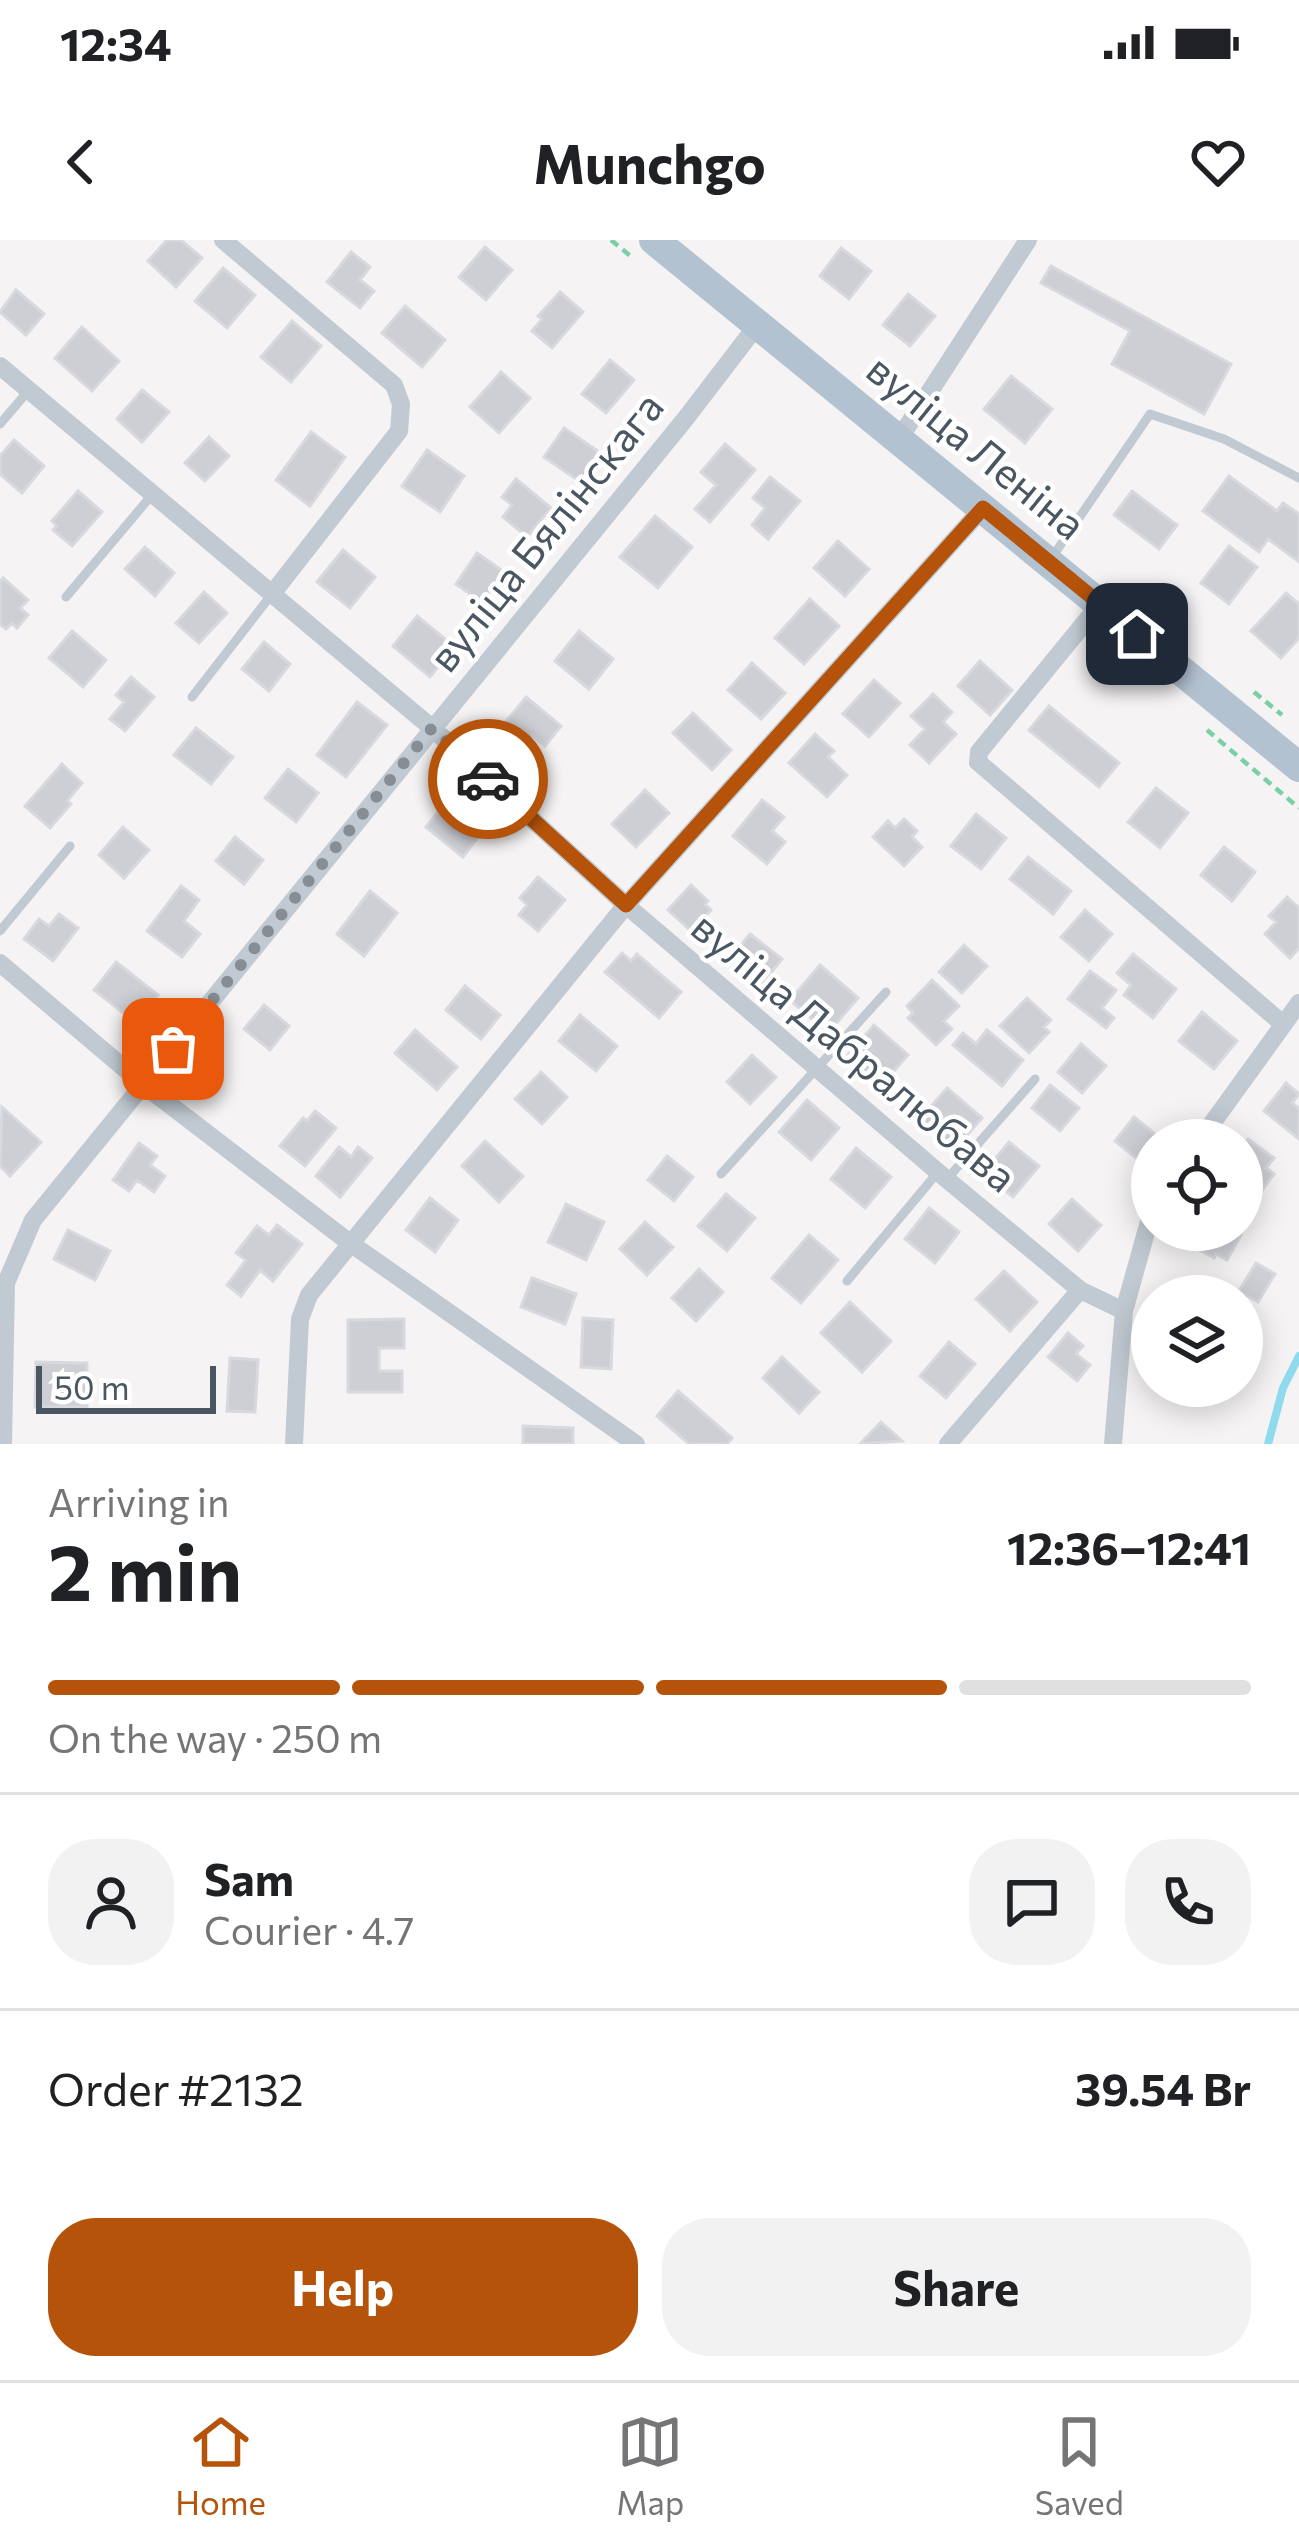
<!DOCTYPE html>
<meta charset="utf-8">
<style>
body{margin:0;font-family:Commissioner,sans-serif;background:#f2f2f2;color:#202124;height:100vh;display:flex;flex-direction:column;font-size:45px;white-space:nowrap}
*{box-sizing:border-box;margin:0}
p{font-size:39px;color:#757577}
.icon{flex:none;width:66px;height:66px;fill:none;stroke:currentColor;stroke-width:2;stroke-linecap:round;stroke-linejoin:round}
.map{position:relative;height:1204px;overflow:hidden}
.panel{display:flex;flex-direction:column;background:#fff;flex:1}
.panel>*{flex:none}
.controls{position:absolute;left:1131px;top:879px;display:grid;gap:24px}
.controls a{display:grid;place-items:center;width:132px;height:132px;border-radius:50%;background:#fff;box-shadow:0 6px 30px #0003;font-size:60px}
.scale{position:absolute;left:36px;bottom:30px;width:180px;box-sizing:border-box;padding-left:12px;border:6px solid #4a5661;border-top:0;font-size:33px;line-height:42px;white-space:nowrap;color:#4a5661;-webkit-text-stroke:9px #fff;paint-order:stroke}
.pin{position:absolute;display:grid;place-items:center;width:102px;height:102px;color:#fff;margin:-51px;border-radius:24px;box-shadow:0 6px 18px #0006}
.courier{position:absolute;display:grid;place-items:center;width:120px;height:120px;margin:-60px;border:9px solid #b45309;border-radius:50%;background:#fff;color:#222;box-shadow:0 3px 15px #0007}
.head em{font-style:normal;font-weight:700}
.head div{display:flex;flex-direction:column-reverse}
.head{display:flex;align-items:center;justify-content:space-between;height:204px;padding:0 48px}
h1{font-size:78px;font-weight:700;line-height:90px}
.bar{display:grid;grid-template-columns:repeat(4,1fr);gap:18px 12px;align-content:center;height:144px;padding:0 48px}
.bar i{height:15px;border-radius:9px;background:#e0e0e0}
.bar .on{background:#b45309}
.bar p{grid-column:span 4}
.line{display:flex;align-items:center;gap:30px;padding:0 48px;border-top:3px solid #e0e0e0}
.line div{flex:1}
.round{display:grid;place-items:center;flex:none;width:126px;height:126px;border-radius:48px;background:#f2f2f2}
.action{display:flex;gap:24px;margin-top:auto;padding:24px 48px}
.action a{flex:1;height:138px;border-radius:48px;background:#b45309;color:#fff;font-size:48px;font-weight:700;line-height:138px;text-align:center}
.action a+a{background:#f2f2f2;color:#202124}
.status{display:flex;justify-content:space-between;align-items:center;height:84px;padding:0 60px;background:#fff;direction:ltr}
.status svg{height:33px;fill:currentColor}
header{display:flex;justify-content:space-between;align-items:center;height:156px;padding:0 48px;background:#fff;font-size:54px;font-weight:700}
.menu{display:flex;justify-content:space-around;align-items:center;height:168px;border-top:3px solid #e0e0e0;background:#fff;font-size:33px;color:#757577}
.menu a{display:grid;justify-items:center;gap:6px}
.menu .on{color:#b45309}
.map>svg:first-child{display:block}
.lines{fill:none;stroke-linecap:round;stroke-linejoin:round}
.stream{stroke:#90daee;stroke-width:8}
.building{fill:#cdcfd5;stroke:#d7d9de;stroke-width:3}
.path{stroke:#7ad0a6;stroke-width:4.5;stroke-dasharray:9 6;stroke-linecap:butt}
.lane{stroke:#c1cad2;stroke-width:9}
.street{stroke:#c1cad2;stroke-width:18}
.primary{stroke:#b3c2d1;stroke-width:30}
.done{stroke:#868d94;stroke-width:12;stroke-dasharray:0 21.6}
.route{stroke:#b45309;stroke-width:15}
.labels{text-anchor:middle;stroke-width:9;stroke-linejoin:round;paint-order:stroke}
.street-label{font-size:42px;fill:#4a5661;stroke:#fff}
</style>
<div class="status"><b>12:34</b><svg viewBox="0 0 49 12"><path d="M0 12V9h3v3zM5 12V6h3v6zM10 12V3h3v9zM15 12V0h3v12zM26 1h20v11H26zM47 4h2v5h-2z"/></svg></div>
<header><svg class="icon" aria-label="back" viewBox="0 0 24 24"><path d="M15 5l-7 7 7 7"/></svg>Munchgo<svg class="icon" aria-label="heart" viewBox="0 0 24 24"><path d="M12 20l-8-8c-3-5 5-10 8-4 3-6 11-1 8 4z"/></svg></header>
<div class="map">
<svg width="1299" height="1204" viewBox="0 0 1299 1204">
<rect width="100%" height="100%" fill="#f5f3f3"/>
<g class="lines">
<path class="stream" d="M 1268,1204 L 1283,1148 L 1299,1116"/>
</g>
<path class="building" d="M 167,0 L 181,0 L 202,18 L 176,47 L 148,21 Z
M 485,7 L 512,30 L 486,60 L 459,37 Z
M 841,8 L 871,31 L 849,59 L 820,36 Z
M 351,12 L 370,27 L 360,40 L 374,51 L 360,68 L 327,42 Z
M 1051,26 L 1231,124 L 1204,174 L 1112,124 L 1130,91 L 1041,43 Z
M 223,28 L 255,55 L 227,88 L 195,61 Z
M 16,50 L 44,74 L 26,95 L 0,72 Z
M 560,52 L 583,72 L 552,108 L 532,91 L 542,79 L 538,76 Z
M 908,54 L 935,76 L 910,106 L 883,85 Z
M 405,66 L 445,100 L 422,127 L 382,93 Z
M 292,81 L 321,106 L 291,142 L 261,117 Z
M 82,87 L 119,121 L 92,151 L 55,118 Z
M 610,120 L 634,140 L 606,173 L 582,154 Z
M 501,132 L 530,158 L 499,193 L 470,167 Z
M 1011,136 L 1052,169 L 1025,203 L 984,169 Z
M 142,150 L 169,172 L 142,202 L 117,179 Z
M 564,188 L 602,214 L 582,243 L 544,217 Z
M 311,192 L 345,217 L 310,266 L 276,240 Z
M 209,197 L 229,216 L 205,241 L 185,223 Z
M 14,200 L 44,226 L 22,253 L 0,234 L 0,216 Z
M 725,204 L 755,230 L 710,282 L 695,269 L 716,245 L 701,232 Z
M 427,210 L 464,236 L 440,272 L 402,246 Z
M 1229,236 L 1277,271 L 1283,263 L 1299,274 L 1299,322 L 1268,299 L 1259,312 L 1203,271 Z
M 770,237 L 800,261 L 768,299 L 752,285 L 765,268 L 753,258 Z
M 516,239 L 551,268 L 527,297 L 503,277 L 512,265 L 502,257 Z
M 78,251 L 102,272 L 72,306 L 53,290 L 57,286 L 52,281 Z
M 1132,251 L 1177,285 L 1159,309 L 1114,275 Z
M 655,276 L 692,307 L 658,348 L 620,317 Z
M 838,301 L 869,329 L 845,356 L 814,328 Z
M 1229,306 L 1257,327 L 1229,364 L 1201,343 Z
M 145,307 L 174,333 L 155,356 L 125,329 Z
M 343,310 L 375,337 L 350,368 L 317,342 Z
M 477,313 L 504,332 L 483,363 L 456,344 Z
M 3,338 L 28,360 L 20,368 L 28,375 L 17,388 L 12,383 L 6,389 L 0,384 L 0,342 Z
M 204,352 L 227,373 L 199,403 L 176,383 Z
M 1286,353 L 1299,364 L 1299,398 L 1281,418 L 1251,391 Z
M 810,359 L 839,386 L 804,424 L 775,398 Z
M 417,376 L 455,407 L 430,437 L 393,406 Z
M 72,391 L 106,420 L 83,447 L 49,418 Z
M 579,391 L 613,419 L 589,449 L 555,421 Z
M 264,402 L 290,424 L 269,451 L 242,429 Z
M 980,421 L 1012,450 L 990,475 L 958,446 Z
M 752,423 L 785,453 L 761,479 L 728,450 Z
M 131,437 L 154,457 L 125,491 L 110,479 L 124,462 L 116,455 Z
M 874,440 L 900,463 L 869,497 L 843,474 Z
M 933,454 L 952,472 L 943,482 L 956,494 L 929,523 L 910,505 L 925,489 L 911,476 Z
M 526,457 L 561,486 L 545,506 L 532,495 L 521,508 L 499,490 Z
M 357,462 L 387,485 L 346,537 L 317,515 Z
M 1049,466 L 1119,523 L 1099,547 L 1029,490 Z
M 693,473 L 731,510 L 712,530 L 673,493 Z
M 196,488 L 233,517 L 211,544 L 174,515 Z
M 815,494 L 834,511 L 828,517 L 847,535 L 827,557 L 789,523 Z
M 62,524 L 82,543 L 67,561 L 71,564 L 50,588 L 25,566 Z
M 288,529 L 318,553 L 296,582 L 265,558 Z
M 1156,548 L 1188,573 L 1160,608 L 1128,582 Z
M 645,550 L 669,573 L 636,607 L 612,584 Z
M 451,555 L 488,584 L 463,617 L 426,587 Z
M 762,560 L 784,577 L 772,591 L 785,602 L 767,624 L 733,596 Z
M 976,574 L 1006,598 L 981,629 L 951,606 Z
M 904,579 L 917,591 L 912,597 L 922,607 L 904,626 L 873,597 L 888,581 L 895,588 Z
M 123,587 L 149,610 L 124,638 L 99,615 Z
M 235,597 L 263,620 L 244,644 L 216,621 Z
M 1224,607 L 1255,632 L 1232,661 L 1201,635 Z
M 1028,617 L 1071,651 L 1053,674 L 1010,639 Z
M 538,637 L 565,660 L 538,691 L 519,675 L 527,665 L 520,658 Z
M 691,645 L 708,661 L 705,664 L 711,670 L 691,691 L 668,670 Z
M 181,646 L 199,660 L 184,681 L 200,694 L 182,717 L 147,691 Z
M 370,651 L 397,673 L 364,716 L 337,694 Z
M 1287,657 L 1299,668 L 1299,708 L 1290,718 L 1265,694 L 1276,682 L 1269,676 Z
M 1085,670 L 1112,694 L 1089,721 L 1061,697 Z
M 59,674 L 78,688 L 53,721 L 24,699 L 39,679 L 49,686 Z
M 750,694 L 782,719 L 761,745 L 729,720 Z
M 964,705 L 987,726 L 962,753 L 939,732 Z
M 622,713 L 631,721 L 637,714 L 681,752 L 659,778 L 605,732 Z
M 1133,714 L 1176,749 L 1153,778 L 1124,755 L 1131,745 L 1117,733 Z
M 116,722 L 158,755 L 136,783 L 94,750 Z
M 820,725 L 858,758 L 828,793 L 790,760 Z
M 1090,731 L 1116,750 L 1102,768 L 1114,778 L 1106,788 L 1068,759 Z
M 932,740 L 959,766 L 944,781 L 952,789 L 936,805 L 908,778 L 913,773 L 907,766 Z
M 465,746 L 500,775 L 481,799 L 446,770 Z
M 1027,758 L 1051,780 L 1044,787 L 1049,792 L 1029,813 L 1000,786 Z
M 264,765 L 289,786 L 270,810 L 244,789 Z
M 1202,772 L 1237,801 L 1214,829 L 1179,801 Z
M 580,775 L 617,806 L 596,831 L 559,801 Z
M 874,785 L 908,815 L 881,846 L 847,816 Z
M 415,790 L 457,827 L 437,850 L 395,813 Z
M 987,790 L 1023,820 L 1002,846 L 953,805 L 963,793 L 976,804 Z
M 1081,804 L 1106,826 L 1082,853 L 1058,832 Z
M 752,815 L 776,837 L 750,864 L 727,842 Z
M 541,832 L 567,857 L 542,884 L 515,859 Z
M 1286,843 L 1299,854 L 1292,863 L 1299,868 L 1299,899 L 1264,871 Z
M 1050,845 L 1079,868 L 1060,891 L 1032,868 Z
M 947,848 L 982,878 L 955,909 L 920,879 Z
M 807,860 L 839,888 L 811,920 L 779,892 Z
M 2,867 L 41,902 L 10,936 L 0,926 Z
M 315,871 L 336,888 L 305,926 L 280,906 L 303,878 L 307,881 Z
M 1134,877 L 1160,898 L 1152,900 L 1152,908 L 1141,922 L 1115,901 Z
M 1248,899 L 1274,918 L 1266,928 L 1274,934 L 1260,953 L 1253,948 L 1249,953 L 1242,948 L 1242,907 Z
M 485,901 L 523,936 L 499,962 L 462,926 Z
M 1009,902 L 1039,926 L 1013,957 L 983,933 Z
M 139,903 L 157,916 L 150,925 L 165,936 L 154,952 L 137,940 L 129,951 L 113,940 Z
M 339,907 L 351,917 L 358,907 L 372,918 L 340,957 L 316,936 Z
M 856,908 L 891,937 L 865,968 L 831,939 Z
M 667,916 L 693,937 L 674,961 L 648,940 Z
M 726,954 L 755,978 L 727,1011 L 698,986 Z
M 430,958 L 458,980 L 435,1012 L 406,990 Z
M 1072,959 L 1101,985 L 1078,1011 L 1049,984 Z
M 566,964 L 604,982 L 586,1020 L 548,1002 Z
M 929,968 L 959,992 L 935,1023 L 905,999 Z
M 645,982 L 673,1007 L 647,1035 L 620,1009 Z
M 277,985 L 302,1004 L 273,1041 L 260,1030 L 241,1056 L 227,1045 L 246,1020 L 236,1013 L 257,986 L 269,995 Z
M 68,990 L 110,1011 L 95,1040 L 54,1019 Z
M 1191,990 L 1233,990 L 1241,995 L 1227,1020 L 1216,1014 L 1214,1018 L 1185,1002 Z
M 809,995 L 838,1020 L 801,1063 L 772,1038 Z
M 1256,1023 L 1275,1034 L 1258,1062 L 1239,1051 Z
M 699,1029 L 723,1052 L 696,1081 L 672,1058 Z
M 1004,1031 L 1037,1062 L 1010,1091 L 976,1059 Z
M 532,1038 L 576,1054 L 565,1084 L 521,1067 Z
M 850,1062 L 891,1101 L 862,1132 L 821,1093 Z
M 583,1078 L 613,1080 L 611,1129 L 581,1127 Z
M 404,1079 L 404,1108 L 379,1108 L 379,1131 L 402,1131 L 402,1152 L 348,1152 L 348,1080 Z
M 1068,1093 L 1083,1106 L 1076,1114 L 1090,1125 L 1077,1141 L 1048,1117 Z
M 949,1102 L 975,1124 L 946,1158 L 920,1136 Z
M 782,1117 L 819,1152 L 799,1173 L 763,1138 Z
M 230,1118 L 258,1120 L 255,1172 L 227,1171 Z
M 36,1122 L 87,1123 L 87,1167 L 35,1167 Z
M 678,1151 L 732,1198 L 727,1204 L 689,1204 L 657,1176 Z
M 881,1182 L 902,1201 L 860,1204 Z
M 523,1186 L 573,1188 L 573,1204 L 523,1204 Z"/>
<g class="lines">
<path class="path" d="M 611,0 L 633,18
M 1254,452 L 1282,475
M 1207,490 L 1299,568"/>
<path class="lane" d="M 0,184 L 29,150
M 1053,316 L 1150,174 L 1224,199 L 1299,238
M 66,357 L 151,256
M 192,457 L 272,354
M 0,691 L 70,606
M 721,934 L 886,752
M 947,939 L 1035,839
M 847,1041 L 938,932"/>
<path class="street" d="M 223,0 L 394,145 L 401,164 L 399,191 L 272,354
M 0,126 L 432,488 L 626,665 L 938,932 L 1080,1050 L 1124,1071
M 899,199 L 1028,0
M 1100,364 L 979,512 L 978,522 L 1283,784
M 0,723 L 144,845 L 350,1003 L 636,1204
M 1200,900 L 1299,763
M 3,1204 L 6,1043 L 33,980 L 686,178 L 758,84
M 294,1204 L 300,1079 L 309,1055 L 626,665 L 983,268
M 948,1204 L 1080,1050
M 1113,1204 L 1124,1071 L 1152,971"/>
<path class="primary" d="M 654,0 L 1299,527"/>
</g>
<g class="lines">
<path class="done" d="M 173,809 L 432,488 L 488,539"/>
<path class="route" d="M 488,539 L 626,665 L 983,268 L 1137,394"/>
</g>
<g class="labels">
<g class="street-label">
<text transform="translate(976 207) rotate(39)" y="15">вуліца Леніна</text>
<text transform="translate(546 292) rotate(-51)" y="15">вуліца Бялінскага</text>
<text transform="translate(854 812) rotate(40)" y="15">вуліца Дабралюбава</text>
</g>
</g>
</svg>
<div class="controls">
<a><svg class="icon" aria-label="locate" viewBox="0 0 24 24"><circle cx="12" cy="12" r="6"/><path d="M12 2v4M12 18v4M2 12h4M18 12h4"/></svg></a>
<a><svg class="icon" aria-label="layers" viewBox="0 0 24 24"><path d="M12 4l9 5-9 5-9-5zM3 14l9 5 9-5"/></svg></a>
</div>
<div class="scale">50 m</div>
<div class="pin" style="left:173px;top:809px;background:#ea580c"><svg class="icon" aria-label="bag" viewBox="0 0 24 24"><path d="M5 8h14l-1 12H6zM9 8a3 3 0 0 1 6 0"/></svg></div>
<div class="pin" style="left:1137px;top:394px;background:#1f2937"><svg class="icon" aria-label="home" viewBox="0 0 24 24"><path d="M3 11l9-7 9 7M6 9v11h12V9"/></svg></div>
<div class="courier" style="left:488px;top:539px"><svg class="icon" aria-label="car" viewBox="0 0 24 24"><path d="M5 17H2v-5l4-1 3-4h7l3 4 3 1v5h-3M9 17h6M6 11h13"/><circle cx="7" cy="17" r="2"/><circle cx="17" cy="17" r="2"/></svg></div>
</div>
<section class="panel">
<div class="head"><div><h1>2 min</h1><p>Arriving in</p></div><em>12:36–12:41</em></div>
<div class="bar"><i class="on"></i><i class="on"></i><i class="on"></i><i></i><p>On the way · 250 m</p></div>
<div class="line" style="height:216px"><a class="round"><svg class="icon" aria-label="person" viewBox="0 0 24 24"><circle cx="12" cy="8" r="4"/><path d="M4 21q1-7 8-7t8 7"/></svg></a><div><b>Sam</b><p>Courier · 4.7</p></div><a class="round"><svg class="icon" aria-label="chat" viewBox="0 0 24 24"><path d="M4 5h16v11H9l-5 4z"/></svg></a><a class="round"><svg class="icon" aria-label="phone" viewBox="0 0 24 24"><path d="M5 4h4l2 5-3 2q2 4 5 5l2-3 5 2v4C11 20 4 13 5 4z"/></svg></a></div>
<div class="line" style="height:156px"><div>Order #2132</div><b>39.54 Br</b></div>
<div class="action"><a>Help</a><a>Share</a></div>
</section>
<nav class="menu">
<a class="on"><svg class="icon" aria-label="home" viewBox="0 0 24 24"><path d="M3 11l9-7 9 7M6 9v11h12V9"/></svg>Home</a>
<a><svg class="icon" aria-label="map" viewBox="0 0 24 24"><path d="M3 6l6-2 6 2 6-2v14l-6 2-6-2-6 2zM9 4v14M15 6v14"/></svg>Map</a>
<a><svg class="icon" aria-label="saved" viewBox="0 0 24 24"><path d="M7 4h10v16l-5-4-5 4z"/></svg>Saved</a>
</nav>
